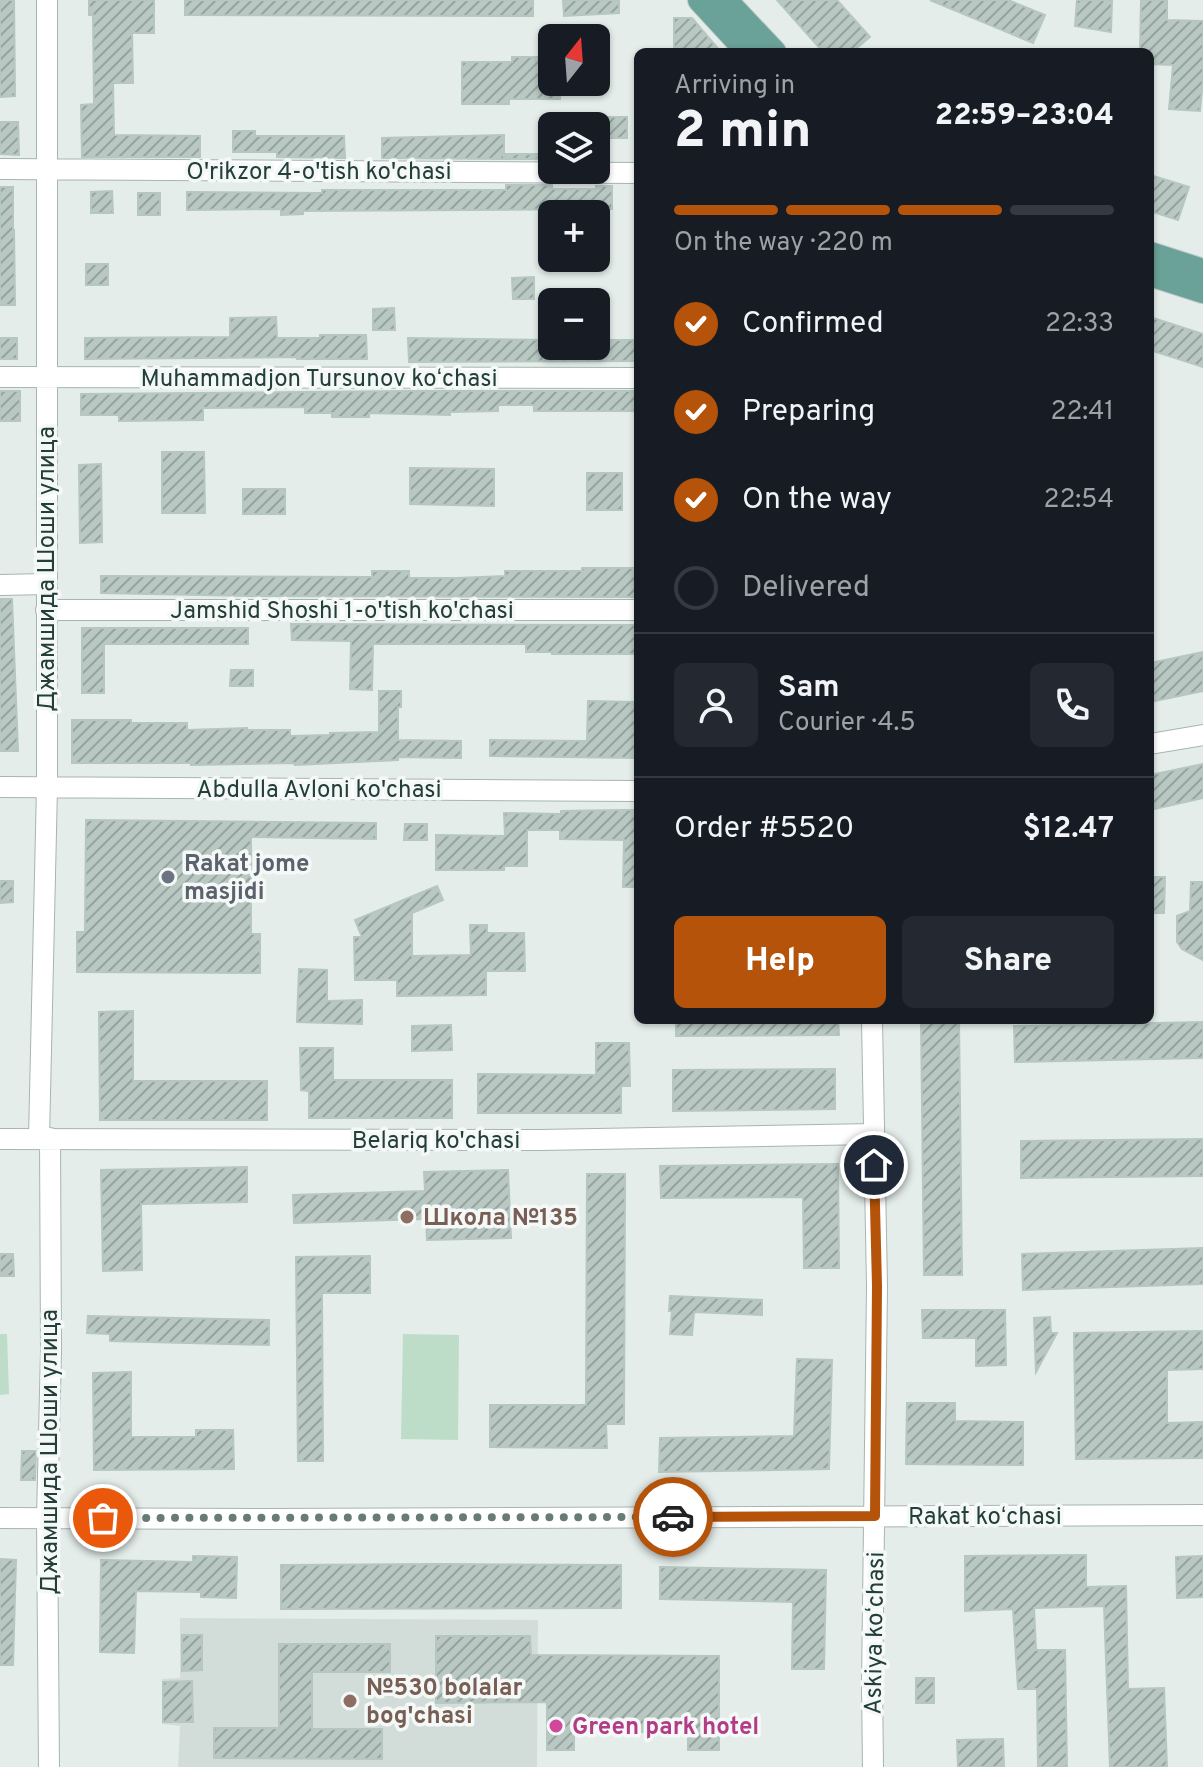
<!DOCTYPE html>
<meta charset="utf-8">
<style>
body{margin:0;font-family:Overpass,sans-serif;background:#242831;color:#f1f3f6;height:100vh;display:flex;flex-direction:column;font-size:30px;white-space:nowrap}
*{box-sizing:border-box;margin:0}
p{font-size:26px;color:#9ea1a6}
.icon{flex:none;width:44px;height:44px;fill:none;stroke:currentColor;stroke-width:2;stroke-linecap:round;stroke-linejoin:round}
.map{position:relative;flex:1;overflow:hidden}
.panel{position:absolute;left:634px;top:48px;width:520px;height:976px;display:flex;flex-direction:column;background:#171b24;border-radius:12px;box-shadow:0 2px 6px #0004}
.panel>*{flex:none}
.needle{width:52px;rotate:17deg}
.fabs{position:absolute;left:538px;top:24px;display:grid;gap:16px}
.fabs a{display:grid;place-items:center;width:72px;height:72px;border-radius:12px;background:#171b24;box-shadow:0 2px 6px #0004;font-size:40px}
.pin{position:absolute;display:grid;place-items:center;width:68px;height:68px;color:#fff;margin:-34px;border:4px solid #fff;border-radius:50%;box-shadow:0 2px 8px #0007}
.courier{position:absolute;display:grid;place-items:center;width:80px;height:80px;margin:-40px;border:6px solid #b45309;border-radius:50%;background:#fff;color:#222;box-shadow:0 2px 10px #0007}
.headline em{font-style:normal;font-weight:800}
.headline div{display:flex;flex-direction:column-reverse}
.headline{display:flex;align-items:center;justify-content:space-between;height:136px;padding:0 40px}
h1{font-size:52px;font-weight:800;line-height:60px}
.bar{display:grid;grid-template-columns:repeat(4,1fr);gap:12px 8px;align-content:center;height:96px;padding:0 40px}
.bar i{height:10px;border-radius:6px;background:#363941}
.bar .active{background:#b45309}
.bar p{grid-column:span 4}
.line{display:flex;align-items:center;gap:20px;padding:0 40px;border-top:2px solid #363941}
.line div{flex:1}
.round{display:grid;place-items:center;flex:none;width:84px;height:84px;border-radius:12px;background:#242831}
ol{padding:0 40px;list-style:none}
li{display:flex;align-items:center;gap:24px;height:88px}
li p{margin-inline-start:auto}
li .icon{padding:8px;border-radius:50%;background:#b45309;color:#fff;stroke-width:4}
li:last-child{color:#9ea1a6}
li i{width:44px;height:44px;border:4px solid #363941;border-radius:50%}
.button{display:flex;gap:16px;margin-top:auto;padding:16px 40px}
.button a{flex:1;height:92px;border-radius:12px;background:#b45309;color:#fff;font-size:32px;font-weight:800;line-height:92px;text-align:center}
.button a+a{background:#242831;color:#f1f3f6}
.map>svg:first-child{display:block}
.built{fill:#d2ddd9}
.pitch{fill:#beddc9}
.building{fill:url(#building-hatch);stroke:#b6c6c1;stroke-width:2}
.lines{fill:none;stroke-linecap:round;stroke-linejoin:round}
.minor-casing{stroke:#a7b5b1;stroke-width:22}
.major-casing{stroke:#c2c9c8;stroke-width:26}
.minor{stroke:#fff;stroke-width:20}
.major{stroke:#6aa198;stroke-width:24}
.done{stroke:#677b77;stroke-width:8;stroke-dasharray:0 14.4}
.route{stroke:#b45309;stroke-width:10}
.worship-dot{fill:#6b7280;stroke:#f4f9f7;stroke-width:3}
.education-dot{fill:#8d6e63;stroke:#f4f9f7;stroke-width:3}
.hotel-dot{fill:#d1479c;stroke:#f4f9f7;stroke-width:3}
.labels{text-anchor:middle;stroke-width:7;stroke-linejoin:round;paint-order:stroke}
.street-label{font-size:24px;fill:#243e39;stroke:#f4f9f7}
.worship-label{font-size:24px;font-weight:bold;fill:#5b616d;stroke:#f4f9f7;text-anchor:start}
.education-label{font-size:24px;font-weight:bold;fill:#785e54;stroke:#f4f9f7;text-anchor:start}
.hotel-label{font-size:24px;font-weight:bold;fill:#b23c85;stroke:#f4f9f7;text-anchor:start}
</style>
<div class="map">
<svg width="1203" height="1767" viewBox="0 0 1203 1767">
<defs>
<pattern id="building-hatch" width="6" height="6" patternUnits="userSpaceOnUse" patternTransform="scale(2)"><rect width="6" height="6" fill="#b9c8c3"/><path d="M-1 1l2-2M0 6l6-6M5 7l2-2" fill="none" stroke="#96a49f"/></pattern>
</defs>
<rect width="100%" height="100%" fill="#e4edea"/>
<path class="built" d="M 180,1618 L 538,1620 L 537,1767 L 178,1767 L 180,1726 L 162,1724 L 162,1679 L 180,1678 Z"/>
<path class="pitch" d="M 0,1334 L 7,1334 L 9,1394 L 0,1395 Z
M 403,1334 L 459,1335 L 458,1440 L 401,1439 Z"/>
<path class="building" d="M 0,0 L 14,0 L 15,96 L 0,97 Z
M 89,0 L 154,0 L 154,33 L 132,33 L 133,83 L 113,83 L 114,135 L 200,136 L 200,157 L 82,157 L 81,105 L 94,104 L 93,15 L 89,15 Z
M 185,0 L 533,0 L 533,16 L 185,15 Z
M 563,0 L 619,0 L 619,13 L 564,16 Z
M 777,0 L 837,0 L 870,37 L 852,52 L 823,52 Z
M 930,0 L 1008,0 L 1045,15 L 1033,43 Z
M 1077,0 L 1112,0 L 1111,32 L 1075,26 Z
M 1141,0 L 1167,0 L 1167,20 L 1203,21 L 1203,79 L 1200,111 L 1169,109 L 1173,65 L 1150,64 L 1150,52 L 1140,52 Z
M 674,18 L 692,18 L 721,52 L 674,52 Z
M 512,57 L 552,57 L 552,82 L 560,82 L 560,99 L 509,99 L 509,104 L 462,104 L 462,62 L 512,62 Z
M 605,117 L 627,117 L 627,138 L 605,138 Z
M 0,122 L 18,122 L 19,155 L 0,154 Z
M 233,131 L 255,131 L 255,136 L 344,136 L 345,158 L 277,157 L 277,152 L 233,152 Z
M 504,135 L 504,159 L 382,158 L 382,138 Z
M 506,154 L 552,154 L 552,159 L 506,159 Z
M 1150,175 L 1189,187 L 1178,220 L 1150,211 Z
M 506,185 L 552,185 L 552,189 L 596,189 L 596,186 L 612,186 L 612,209 L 303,211 L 303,214 L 281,215 L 281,209 L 187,210 L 187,192 L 322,193 L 322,190 L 506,190 Z
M 0,187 L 13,187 L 13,230 L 14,230 L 15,305 L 0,305 Z
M 112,191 L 113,213 L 91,213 L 91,192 Z
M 138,193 L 160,193 L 160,215 L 138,215 Z
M 86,264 L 108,264 L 108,285 L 86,285 Z
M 534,277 L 534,299 L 513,299 L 512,278 Z
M 394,308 L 395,330 L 373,330 L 373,309 Z
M 276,317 L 277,338 L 320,338 L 320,335 L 366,335 L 367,359 L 297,359 L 297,357 L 85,359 L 85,338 L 230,337 L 230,318 Z
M 1150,317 L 1203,334 L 1203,367 L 1150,350 Z
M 0,338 L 17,338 L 17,359 L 0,359 Z
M 408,338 L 552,340 L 552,346 L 596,346 L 596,340 L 638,340 L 638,361 L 409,362 Z
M 0,391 L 20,391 L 20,421 L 0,421 Z
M 410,391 L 638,391 L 638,411 L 534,411 L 534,405 L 498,405 L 498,411 L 450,412 L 450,415 L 369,413 L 369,417 L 332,417 L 332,413 L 305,413 L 305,407 L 203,408 L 203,420 L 119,421 L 119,415 L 81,415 L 81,394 Z
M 162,452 L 204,452 L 205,513 L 162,513 Z
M 101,464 L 102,542 L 80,543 L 79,465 Z
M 410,468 L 494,469 L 494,506 L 410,504 Z
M 587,473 L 622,473 L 622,510 L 587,510 Z
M 243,489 L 285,489 L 285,514 L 243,514 Z
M 582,568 L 638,568 L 638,597 L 250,596 L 101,593 L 101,576 L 372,577 L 372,571 L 409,571 L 409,578 L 457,578 L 505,576 L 505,571 L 582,571 Z
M 0,599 L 12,599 L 18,751 L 0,751 Z
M 291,624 L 638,625 L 638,654 L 552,654 L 552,652 L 526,652 L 526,644 L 373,644 L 372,690 L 350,689 L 351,641 L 292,640 Z
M 82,628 L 248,628 L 248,644 L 104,644 L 104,693 L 82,693 Z
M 1203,652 L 1203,691 L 1150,702 L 1150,663 Z
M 231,670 L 253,670 L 253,686 L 230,686 Z
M 379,691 L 401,691 L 401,707 L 398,707 L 398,740 L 461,741 L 461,758 L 398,757 L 398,760 L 295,765 L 294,763 L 191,765 L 191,763 L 72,763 L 72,720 L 131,720 L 131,723 L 187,723 L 187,730 L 247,728 L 247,730 L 290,730 L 290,736 L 330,735 L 330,733 L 379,732 Z
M 588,701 L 638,702 L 638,758 L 490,756 L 490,740 L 587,741 Z
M 1203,764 L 1203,798 L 1150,810 L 1150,775 Z
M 624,810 L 638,810 L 638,887 L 623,887 L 624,840 L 560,839 L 560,830 L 527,830 L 527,866 L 504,866 L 504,870 L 436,870 L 436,835 L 505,836 L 504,813 L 561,814 L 561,811 Z
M 86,820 L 376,823 L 376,839 L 251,837 L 251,934 L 260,934 L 260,973 L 77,972 L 77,932 L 85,932 Z
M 405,824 L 427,824 L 427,840 L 404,840 Z
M 1150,877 L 1165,877 L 1164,913 L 1150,913 Z
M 0,881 L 13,881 L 13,902 L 0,903 Z
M 1191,882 L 1203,882 L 1203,960 L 1182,949 L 1177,942 L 1177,916 L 1190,911 Z
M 437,886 L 443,900 L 412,913 L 412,956 L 471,955 L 470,925 L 487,925 L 487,933 L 524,933 L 525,971 L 486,971 L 486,995 L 397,996 L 397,980 L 355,980 L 354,937 L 362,937 L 355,920 Z
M 299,969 L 327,970 L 327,1001 L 362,1000 L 362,1024 L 297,1022 Z
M 133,1011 L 133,1081 L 267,1081 L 267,1120 L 100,1120 L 99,1012 Z
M 676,1020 L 838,1020 L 839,1035 L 676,1036 Z
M 921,1020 L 959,1020 L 962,1275 L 924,1275 Z
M 1203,1022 L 1203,1058 L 1015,1062 L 1014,1026 Z
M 451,1025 L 452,1050 L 412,1051 L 412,1026 Z
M 596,1043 L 629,1043 L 630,1086 L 621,1086 L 621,1113 L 478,1113 L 478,1074 L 596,1075 Z
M 300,1048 L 333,1048 L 333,1080 L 452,1080 L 452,1118 L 309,1118 L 309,1091 L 301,1090 Z
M 835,1069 L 835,1109 L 673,1111 L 673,1070 Z
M 1203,1139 L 1203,1176 L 1021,1178 L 1021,1141 Z
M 838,1164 L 839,1268 L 804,1268 L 803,1197 L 661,1198 L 660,1166 Z
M 247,1167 L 247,1202 L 141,1204 L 142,1270 L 103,1271 L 101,1170 Z
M 508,1170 L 511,1238 L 427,1240 L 426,1219 L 294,1223 L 293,1195 L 425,1191 L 424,1172 Z
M 587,1174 L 625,1174 L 624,1424 L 606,1424 L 607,1448 L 490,1447 L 490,1405 L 586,1405 Z
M 1203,1248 L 1203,1284 L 1023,1290 L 1022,1254 Z
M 0,1254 L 13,1254 L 14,1276 L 0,1276 Z
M 370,1256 L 370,1293 L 322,1293 L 323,1461 L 298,1461 L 296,1257 Z
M 670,1296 L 762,1300 L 762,1315 L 694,1312 L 692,1335 L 670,1334 L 672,1311 L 669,1311 Z
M 922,1310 L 1005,1310 L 1006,1365 L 976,1366 L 976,1338 L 923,1338 Z
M 88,1316 L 269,1320 L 269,1345 L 110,1341 L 110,1334 L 87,1333 Z
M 1050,1317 L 1051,1333 L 1057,1333 L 1036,1372 L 1034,1318 Z
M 1203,1331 L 1203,1369 L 1167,1370 L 1167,1423 L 1203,1422 L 1203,1458 L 1076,1459 L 1074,1333 Z
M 797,1359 L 832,1360 L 829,1469 L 659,1472 L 660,1438 L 794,1436 Z
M 131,1372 L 131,1437 L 196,1437 L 196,1430 L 233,1430 L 234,1469 L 94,1470 L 93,1373 Z
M 907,1403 L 955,1403 L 955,1421 L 1023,1422 L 1023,1465 L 906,1464 Z
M 22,1451 L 36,1451 L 35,1480 L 21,1480 Z
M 1086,1555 L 1086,1587 L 1126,1586 L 1128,1689 L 1164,1688 L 1167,1767 L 1110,1767 L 1104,1606 L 1034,1608 L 1036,1650 L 1065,1650 L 1067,1767 L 1038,1767 L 1037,1689 L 1018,1689 L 1013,1609 L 965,1611 L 965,1556 Z
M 193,1556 L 237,1557 L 236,1598 L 201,1597 L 201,1592 L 136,1591 L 134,1653 L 100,1652 L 101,1560 L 193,1562 Z
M 1203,1556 L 1203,1597 L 1177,1598 L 1176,1557 Z
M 0,1559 L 16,1560 L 13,1665 L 0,1665 Z
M 439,1564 L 621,1565 L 621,1608 L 281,1609 L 281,1565 Z
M 660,1567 L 826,1570 L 824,1669 L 792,1669 L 793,1602 L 660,1599 Z
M 182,1635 L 202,1635 L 202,1670 L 182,1671 Z
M 436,1636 L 530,1636 L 531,1655 L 719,1656 L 719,1750 L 688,1750 L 688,1732 L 574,1732 L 574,1750 L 547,1750 L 547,1702 L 436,1703 Z
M 279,1644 L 390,1644 L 390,1672 L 312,1672 L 312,1729 L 382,1729 L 382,1759 L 214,1758 L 214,1728 L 279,1728 Z
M 916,1678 L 934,1678 L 934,1703 L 916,1703 Z
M 192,1681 L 193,1722 L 163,1722 L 163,1682 Z
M 1003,1739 L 1004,1767 L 958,1767 L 957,1740 Z"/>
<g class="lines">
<g class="minor-casing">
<path id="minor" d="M 0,169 L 638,173
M 0,377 L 638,378
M 0,585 L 46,584
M 46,610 L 638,610
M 1150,744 L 1203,735
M 0,787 L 638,791
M 872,1020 L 877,1286 L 872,1685 L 873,1767
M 39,1138 L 47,787 L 47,0
M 0,1139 L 540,1140 L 873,1134
M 0,1518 L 268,1519 L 1203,1515
M 49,1767 L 47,1518 L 51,1351 L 50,1138"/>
</g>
<g class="major-casing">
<path id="major" d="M 700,0 L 748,52
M 725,0 L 774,52
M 1150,254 L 1203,271
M 1150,274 L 1203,291"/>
</g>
<use href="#minor" class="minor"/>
<use href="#major" class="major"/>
</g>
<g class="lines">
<path class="done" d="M 103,1518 L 673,1517"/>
<path class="route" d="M 673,1517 L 875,1516 L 877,1286 L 874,1165"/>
</g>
<circle class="worship-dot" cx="168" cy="877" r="8"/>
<g class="education-dot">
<circle cx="407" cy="1217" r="8"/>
<circle cx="350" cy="1701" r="8"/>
</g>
<circle class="hotel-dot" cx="556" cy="1726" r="8"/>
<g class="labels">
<g class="street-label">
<text x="319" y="179">O'rikzor 4-o'tish ko'chasi</text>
<text x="319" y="386">Muhammadjon Tursunov koʻchasi</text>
<text transform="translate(46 569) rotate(-90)" y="8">Джамшида Шоши улица</text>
<text x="342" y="618">Jamshid Shoshi 1-o'tish ko'chasi</text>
<text x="319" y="797">Abdulla Avloni ko'chasi</text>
<text x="436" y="1148">Belariq ko'chasi</text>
<text transform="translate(49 1452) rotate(-90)" y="8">Джамшида Шоши улица</text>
<text x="985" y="1524">Rakat koʻchasi</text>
<text transform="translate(874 1633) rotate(-89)" y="8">Askiya koʻchasi</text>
</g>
<g class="worship-label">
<text x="184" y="871">Rakat jome<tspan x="184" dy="28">masjidi</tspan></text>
</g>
<g class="education-label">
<text x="423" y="1225">Школа №135</text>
<text x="366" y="1695">№530 bolalar<tspan x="366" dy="28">bog'chasi</tspan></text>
</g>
<g class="hotel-label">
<text x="572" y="1734">Green park hotel</text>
</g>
</g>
</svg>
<div class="fabs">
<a><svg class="needle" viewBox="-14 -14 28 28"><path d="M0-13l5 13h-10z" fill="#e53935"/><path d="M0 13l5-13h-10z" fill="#9ea1a6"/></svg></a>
<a><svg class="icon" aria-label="layers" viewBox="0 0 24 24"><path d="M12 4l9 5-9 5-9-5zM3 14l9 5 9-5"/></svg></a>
<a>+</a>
<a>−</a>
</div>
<div class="pin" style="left:103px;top:1518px;background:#ea580c"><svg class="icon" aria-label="bag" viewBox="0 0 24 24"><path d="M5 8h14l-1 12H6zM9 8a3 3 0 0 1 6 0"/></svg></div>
<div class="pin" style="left:874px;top:1165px;background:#1f2937"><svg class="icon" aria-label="home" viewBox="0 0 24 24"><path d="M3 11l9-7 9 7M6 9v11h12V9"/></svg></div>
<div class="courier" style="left:673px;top:1517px"><svg class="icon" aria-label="car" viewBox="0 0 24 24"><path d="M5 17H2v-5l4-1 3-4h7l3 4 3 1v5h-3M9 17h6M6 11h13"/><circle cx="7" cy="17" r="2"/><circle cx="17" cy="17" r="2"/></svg></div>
<section class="panel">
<div class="headline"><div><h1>2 min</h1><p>Arriving in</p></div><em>22:59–23:04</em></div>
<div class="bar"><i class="active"></i><i class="active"></i><i class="active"></i><i></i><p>On the way · 220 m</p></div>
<ol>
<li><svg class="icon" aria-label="check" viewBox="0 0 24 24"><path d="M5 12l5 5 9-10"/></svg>Confirmed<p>22:33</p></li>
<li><svg class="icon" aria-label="check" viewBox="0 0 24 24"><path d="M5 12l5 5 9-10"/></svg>Preparing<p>22:41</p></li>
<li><svg class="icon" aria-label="check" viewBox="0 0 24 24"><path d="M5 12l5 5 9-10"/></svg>On the way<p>22:54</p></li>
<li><i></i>Delivered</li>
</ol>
<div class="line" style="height:144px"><a class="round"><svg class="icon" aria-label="person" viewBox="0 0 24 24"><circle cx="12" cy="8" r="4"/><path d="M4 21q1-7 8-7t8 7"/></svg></a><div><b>Sam</b><p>Courier · 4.5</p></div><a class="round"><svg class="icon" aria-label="phone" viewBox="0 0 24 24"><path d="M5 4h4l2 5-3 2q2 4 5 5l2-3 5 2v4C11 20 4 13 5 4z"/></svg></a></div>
<div class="line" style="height:104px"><div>Order #5520</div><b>$12.47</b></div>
<div class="button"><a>Help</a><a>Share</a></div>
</section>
</div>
